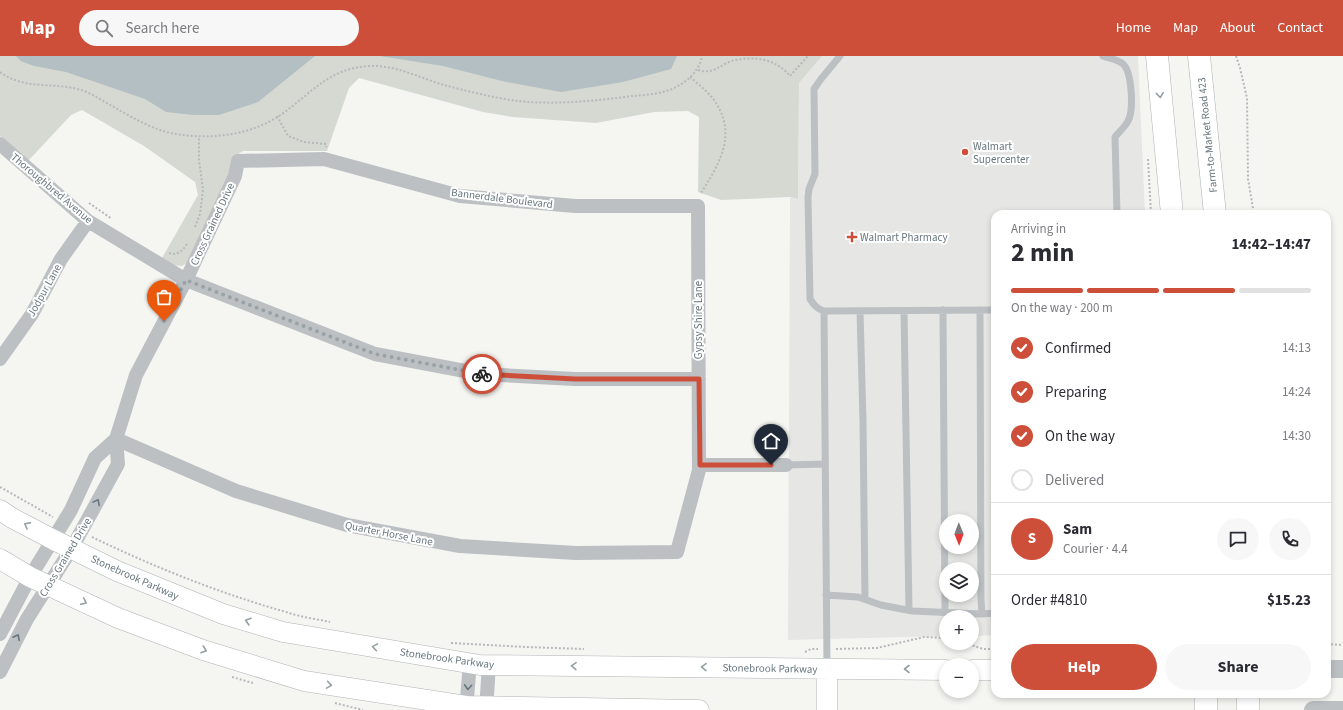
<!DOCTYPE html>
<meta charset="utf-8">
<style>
body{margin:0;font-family:"Source Sans 3",sans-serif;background:#f7f7f7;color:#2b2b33;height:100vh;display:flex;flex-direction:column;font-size:15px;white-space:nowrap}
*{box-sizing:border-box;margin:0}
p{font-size:13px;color:#7c7c81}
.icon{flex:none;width:22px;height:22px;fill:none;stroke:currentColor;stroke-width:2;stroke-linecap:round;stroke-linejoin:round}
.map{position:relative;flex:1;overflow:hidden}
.sheet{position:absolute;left:991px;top:154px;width:340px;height:488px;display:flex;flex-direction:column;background:#fff;border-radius:12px;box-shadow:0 2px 6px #0003}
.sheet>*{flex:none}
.needle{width:26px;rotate:179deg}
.controls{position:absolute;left:939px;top:458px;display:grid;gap:8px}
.controls a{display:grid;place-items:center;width:40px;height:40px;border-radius:50%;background:#fff;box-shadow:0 2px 6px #0003;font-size:20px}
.pin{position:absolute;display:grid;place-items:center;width:34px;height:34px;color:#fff;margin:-41px -17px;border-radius:50% 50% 50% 0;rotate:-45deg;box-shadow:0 0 4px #0007}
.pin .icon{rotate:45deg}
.courier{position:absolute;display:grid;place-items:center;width:40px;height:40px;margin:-20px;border:3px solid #cd4f3a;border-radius:50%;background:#fff;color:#222;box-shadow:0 1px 5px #0007}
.summary em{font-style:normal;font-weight:700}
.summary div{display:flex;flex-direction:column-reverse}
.summary{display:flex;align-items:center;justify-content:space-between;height:68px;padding:0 20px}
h1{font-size:26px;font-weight:700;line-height:30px}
.bar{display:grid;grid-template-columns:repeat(4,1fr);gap:6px 4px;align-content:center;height:48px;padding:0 20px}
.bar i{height:5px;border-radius:3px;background:#e1e1e2}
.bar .active{background:#cd4f3a}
.bar p{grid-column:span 4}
.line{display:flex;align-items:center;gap:10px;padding:0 20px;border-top:1px solid #e1e1e2}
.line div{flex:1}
.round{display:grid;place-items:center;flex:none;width:42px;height:42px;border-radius:21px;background:#f7f7f7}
ol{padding:0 20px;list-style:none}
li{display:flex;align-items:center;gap:12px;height:44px}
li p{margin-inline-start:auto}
li .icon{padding:4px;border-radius:50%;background:#cd4f3a;color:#fff;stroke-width:4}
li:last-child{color:#7c7c81}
li i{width:22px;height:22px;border:2px solid #e1e1e2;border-radius:50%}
.cta{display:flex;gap:8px;margin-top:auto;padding:8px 20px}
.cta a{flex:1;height:46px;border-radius:24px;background:#cd4f3a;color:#fff;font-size:16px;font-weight:700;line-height:46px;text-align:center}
.cta a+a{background:#f7f7f7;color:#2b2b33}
header{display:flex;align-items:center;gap:24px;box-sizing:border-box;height:56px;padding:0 20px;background:#cd4f3a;color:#fff}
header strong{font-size:19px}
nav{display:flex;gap:22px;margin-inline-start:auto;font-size:14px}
.search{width:280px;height:36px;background:#f7f7f7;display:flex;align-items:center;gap:10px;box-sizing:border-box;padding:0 14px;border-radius:22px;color:#7c7c81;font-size:15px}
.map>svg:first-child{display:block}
.built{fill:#e6e6e5;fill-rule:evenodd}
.green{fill:#d5d9d2}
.water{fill:#b3bfc2}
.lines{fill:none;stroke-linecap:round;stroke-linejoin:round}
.secondary-casing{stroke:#afb4b7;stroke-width:21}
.primary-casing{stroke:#aeb3b5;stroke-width:23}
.path{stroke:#b6b9bb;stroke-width:2;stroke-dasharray:2 2;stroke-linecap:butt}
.service{stroke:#bcc0c3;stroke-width:7}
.minor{stroke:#bcc0c3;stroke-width:14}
.tertiary{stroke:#bcc0c3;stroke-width:18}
.secondary{stroke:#fff;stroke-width:20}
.primary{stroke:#fff;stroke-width:22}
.oneway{stroke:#95a0a5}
.oneway2{stroke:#68777f}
.done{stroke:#99a3a7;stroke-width:4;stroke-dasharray:0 7.2}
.route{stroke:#cd4f3a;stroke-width:5}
.poi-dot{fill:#cd4f3a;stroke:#fff;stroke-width:1.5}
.labels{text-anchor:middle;stroke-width:4;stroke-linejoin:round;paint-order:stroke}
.street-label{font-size:11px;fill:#68777f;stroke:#fff}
.poi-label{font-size:11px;fill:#68777f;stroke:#fff;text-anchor:start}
</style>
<header>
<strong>Map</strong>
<div class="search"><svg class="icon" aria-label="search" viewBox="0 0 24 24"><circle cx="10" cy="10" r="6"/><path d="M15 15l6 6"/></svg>Search here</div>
<nav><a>Home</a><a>Map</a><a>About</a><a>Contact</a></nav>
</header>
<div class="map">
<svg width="1343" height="654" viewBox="0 0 1343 654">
<rect width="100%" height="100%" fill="#f5f5f2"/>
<path class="built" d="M 822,0 L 1138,0 L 1145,158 L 995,158 L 995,579 L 972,580 L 972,561 L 946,561 L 946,580 L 788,584 L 790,141 L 798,143 L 799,27 ZM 946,465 L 972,465 L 972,491 L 946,491 ZM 946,513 L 972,513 L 972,539 L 946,539 Z"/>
<path class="green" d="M 0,0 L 822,0 L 799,27 L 798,143 L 790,141 L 721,144 L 698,136 L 699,61 L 688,55 L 654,56 L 596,67 L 513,61 L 483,56 L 359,22 L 349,32 L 327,95 L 243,95 L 235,100 L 224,135 L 187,207 L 182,210 L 172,209 L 162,202 L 198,139 L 195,126 L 144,90 L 82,54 L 71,59 L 28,105 L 0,80 Z"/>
<path class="water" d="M 16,0 L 315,0 L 258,46 L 219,59 L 194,59 L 166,56 L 145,43 L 66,16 L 34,10 L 21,5 Z
M 380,0 L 677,0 L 671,13 L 623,26 L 561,36 L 506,26 L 443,10 Z"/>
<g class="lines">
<g class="secondary-casing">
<path id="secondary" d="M 0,454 L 12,462 L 54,484 L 117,515 L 223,558 L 283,576 L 480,609 L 946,614
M 0,503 L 30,521 L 118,562 L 203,594 L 304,625 L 466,650 L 699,654
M 827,613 L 827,654
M 972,614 L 995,614"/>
</g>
<g class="primary-casing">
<path id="primary" d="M 1157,0 L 1172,158
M 1199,0 L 1215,158
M 1206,638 L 1206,654
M 1248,638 L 1248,654"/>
</g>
<path class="path" d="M 1236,0 L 1240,12 L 1247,42 L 1248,123 L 1254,158
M 698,14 C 715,19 719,8 735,4 C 756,0 776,3 790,20 L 808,0
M 0,16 C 25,35 56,25 84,35 C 95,39 104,46 114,51 C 133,62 155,75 176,78 C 212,84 252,79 282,58 C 313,36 329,12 370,10 C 396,9 420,22 444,29 C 466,35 495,42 518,45 C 556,49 594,45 632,40 C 646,39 663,38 676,31 C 688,25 700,14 702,0
M 690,21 C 699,29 710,37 716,47 C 737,80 719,108 701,137
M 277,60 L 288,80 L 304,86 L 326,88 L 326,91
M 1148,103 L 1151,158
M 89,147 L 112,163
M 195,171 L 200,158 L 203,134 L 199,104 L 199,81
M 169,197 C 178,200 183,194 188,187
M 0,431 L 53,461
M 92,481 C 154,511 219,537 286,556 C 300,561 316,563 330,566
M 451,587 L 526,591 L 584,593
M 965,587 L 983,593 L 995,593
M 1327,588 L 1343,589
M 836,593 L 877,592 L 924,581 L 946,582
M 805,596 L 811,593 L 818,593
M 232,621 L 253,627
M 335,647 L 363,654"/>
<path class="service" d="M 840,0 L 821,23 L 814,33 L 815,118 L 809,133 L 808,141 L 810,243 C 814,249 817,253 824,255 L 995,254
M 1103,0 C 1110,3 1117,3 1123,8 C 1132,16 1134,54 1128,65 C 1125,71 1119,76 1115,81 L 1117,158
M 943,254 L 945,556
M 980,254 L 981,543 L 982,558 L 995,557
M 824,255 L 827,611
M 860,255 L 863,365 L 865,543
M 904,255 L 909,554
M 786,409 L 825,408
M 826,539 L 858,541 L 881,549 L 912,555 L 982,558"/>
<path class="minor" d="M 0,88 L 88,165 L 186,224 L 375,298 L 481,318 L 575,323 L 699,323
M 0,303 L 32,258 L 61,203 L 88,165
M 700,409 L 786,409
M 0,578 L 30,521 L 71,454 L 95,402 L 116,383
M 0,616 L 27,563 L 72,492 L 118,408 L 116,383 L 136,319 L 186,224 L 235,120 L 238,105 L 324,103 L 460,140 L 575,150 L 698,150 L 699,414 L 677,496 L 576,497 L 460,490 L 347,469 L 236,435 L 116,383
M 466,654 L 470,607
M 486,654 L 489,609"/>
<path class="tertiary" d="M 1327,613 L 1343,613
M 1313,654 L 1343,654"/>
<use href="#secondary" class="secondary"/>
<use href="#primary" class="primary"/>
</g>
<defs><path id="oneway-chevron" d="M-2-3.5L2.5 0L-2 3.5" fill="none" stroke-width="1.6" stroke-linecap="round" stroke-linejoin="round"/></defs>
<g class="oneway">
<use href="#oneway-chevron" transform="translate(1160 39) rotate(84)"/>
<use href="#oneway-chevron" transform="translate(27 469) rotate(-152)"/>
<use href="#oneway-chevron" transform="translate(84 546) rotate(25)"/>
<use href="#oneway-chevron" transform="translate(248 565) rotate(-163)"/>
<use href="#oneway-chevron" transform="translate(375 591) rotate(-171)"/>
<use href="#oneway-chevron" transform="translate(204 594) rotate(19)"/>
<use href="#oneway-chevron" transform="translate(574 610) rotate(-179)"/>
<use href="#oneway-chevron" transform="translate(704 611) rotate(-179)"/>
<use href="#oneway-chevron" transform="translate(907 613) rotate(-180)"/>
<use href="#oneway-chevron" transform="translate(329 629) rotate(9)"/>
</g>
<g class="oneway2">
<use href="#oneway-chevron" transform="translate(97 446) rotate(-62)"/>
<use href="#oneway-chevron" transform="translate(17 581) rotate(-63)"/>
<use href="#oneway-chevron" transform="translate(468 631) rotate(94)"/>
</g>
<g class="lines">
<path class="done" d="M 164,265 L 186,224 L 375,298 L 482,318"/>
<path class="route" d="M 482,318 L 575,323 L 699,323 L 700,409 L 771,409"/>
</g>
<g class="poi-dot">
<circle cx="965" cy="96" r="4"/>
<path d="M850 175h4v4h4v4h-4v4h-4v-4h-4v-4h4z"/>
</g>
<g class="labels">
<g class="street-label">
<text transform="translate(1207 79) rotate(-96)" y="4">Farm-to-Market Road 423</text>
<text transform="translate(52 132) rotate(40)" y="4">Thoroughbred Avenue</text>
<text transform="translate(502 142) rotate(7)" y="4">Bannerdale Boulevard</text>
<text transform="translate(212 168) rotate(-65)" y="4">Cross Grained Drive</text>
<text transform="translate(44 234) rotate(-61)" y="4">Jodpur Lane</text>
<text transform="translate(698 264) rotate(-90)" y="4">Gypsy Shire Lane</text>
<text transform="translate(389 477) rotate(11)" y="4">Quarter Horse Lane</text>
<text transform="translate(65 501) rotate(-59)" y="4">Cross Grained Drive</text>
<text transform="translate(135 521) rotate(24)" y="4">Stonebrook Parkway</text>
<text transform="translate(447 602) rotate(8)" y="4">Stonebrook Parkway</text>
<text transform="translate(770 612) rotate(1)" y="4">Stonebrook Parkway</text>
</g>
<g class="poi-label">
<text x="973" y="94">Walmart<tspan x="973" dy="13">Supercenter</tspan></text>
<text x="860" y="185">Walmart Pharmacy</text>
</g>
</g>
</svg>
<div class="controls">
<a><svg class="needle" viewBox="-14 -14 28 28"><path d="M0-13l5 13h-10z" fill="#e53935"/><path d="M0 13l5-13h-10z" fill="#7c7c81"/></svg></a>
<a><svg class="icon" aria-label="layers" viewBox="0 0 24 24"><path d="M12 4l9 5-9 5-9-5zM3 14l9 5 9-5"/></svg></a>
<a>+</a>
<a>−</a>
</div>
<div class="pin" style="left:164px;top:265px;background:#ea580c"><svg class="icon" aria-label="bag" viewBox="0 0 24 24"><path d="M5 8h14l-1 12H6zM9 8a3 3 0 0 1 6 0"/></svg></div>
<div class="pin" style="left:771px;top:409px;background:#1f2937"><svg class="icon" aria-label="home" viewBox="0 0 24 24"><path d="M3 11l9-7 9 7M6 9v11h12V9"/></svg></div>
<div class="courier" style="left:482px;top:318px"><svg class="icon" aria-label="bike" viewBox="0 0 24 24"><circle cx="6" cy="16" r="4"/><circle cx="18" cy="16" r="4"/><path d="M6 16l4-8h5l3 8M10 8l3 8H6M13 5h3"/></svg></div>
<section class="sheet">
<div class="summary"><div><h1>2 min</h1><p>Arriving in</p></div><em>14:42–14:47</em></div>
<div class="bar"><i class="active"></i><i class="active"></i><i class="active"></i><i></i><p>On the way · 200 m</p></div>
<ol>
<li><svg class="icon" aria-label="check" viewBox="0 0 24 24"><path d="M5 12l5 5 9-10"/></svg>Confirmed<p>14:13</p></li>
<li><svg class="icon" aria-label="check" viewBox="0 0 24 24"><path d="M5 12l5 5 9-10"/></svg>Preparing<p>14:24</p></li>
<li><svg class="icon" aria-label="check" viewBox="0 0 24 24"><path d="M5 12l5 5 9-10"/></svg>On the way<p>14:30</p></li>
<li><i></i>Delivered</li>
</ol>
<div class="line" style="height:72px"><b class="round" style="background:#cd4f3a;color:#fff">S</b><div><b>Sam</b><p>Courier · 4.4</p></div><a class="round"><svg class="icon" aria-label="chat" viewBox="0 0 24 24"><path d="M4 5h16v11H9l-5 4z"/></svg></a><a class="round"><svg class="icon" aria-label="phone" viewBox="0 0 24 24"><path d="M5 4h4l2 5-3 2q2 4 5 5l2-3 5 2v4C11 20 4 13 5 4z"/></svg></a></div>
<div class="line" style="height:52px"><div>Order #4810</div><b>$15.23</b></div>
<div class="cta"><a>Help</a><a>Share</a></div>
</section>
</div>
